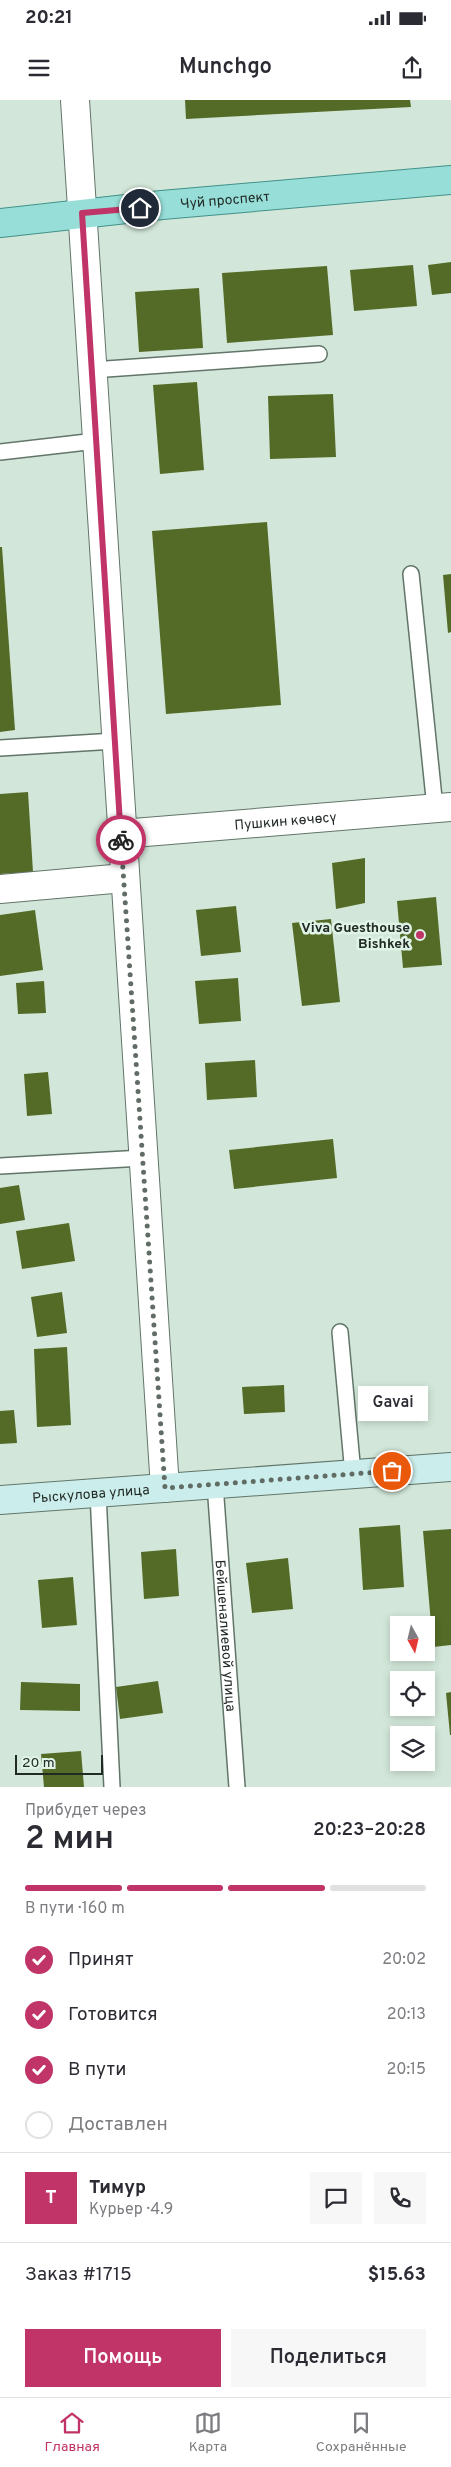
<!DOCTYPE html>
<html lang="ru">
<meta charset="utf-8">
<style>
body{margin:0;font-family:Overpass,sans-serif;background:#f7f7f7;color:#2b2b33;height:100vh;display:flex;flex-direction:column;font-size:19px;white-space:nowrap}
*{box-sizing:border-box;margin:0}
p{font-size:16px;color:#7c7c81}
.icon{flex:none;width:28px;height:28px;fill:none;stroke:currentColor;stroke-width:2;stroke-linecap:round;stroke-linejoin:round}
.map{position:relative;height:1687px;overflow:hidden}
.panel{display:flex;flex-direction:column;background:#fff;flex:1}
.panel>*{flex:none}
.needle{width:32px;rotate:172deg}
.tools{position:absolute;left:390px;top:1516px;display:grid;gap:10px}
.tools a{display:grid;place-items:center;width:45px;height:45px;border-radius:0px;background:#fff;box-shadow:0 2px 8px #0003;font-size:25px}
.scale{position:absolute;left:15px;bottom:12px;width:88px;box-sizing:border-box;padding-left:5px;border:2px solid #222a25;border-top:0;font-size:14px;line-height:18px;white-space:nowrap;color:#222a25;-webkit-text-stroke:4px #dff4e6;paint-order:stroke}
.pin{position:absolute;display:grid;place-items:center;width:42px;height:42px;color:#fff;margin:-21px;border:2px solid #fff;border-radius:50%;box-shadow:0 1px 5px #0007}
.courier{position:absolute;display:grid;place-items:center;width:50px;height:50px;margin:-25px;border:4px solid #c03468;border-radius:50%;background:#fff;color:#222;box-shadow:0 1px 6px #0007}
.bubble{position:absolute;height:35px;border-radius:0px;background:#fff;box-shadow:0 2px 8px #0003;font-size:16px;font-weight:600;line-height:35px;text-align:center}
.summary em{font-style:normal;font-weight:600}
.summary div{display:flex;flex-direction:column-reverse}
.summary{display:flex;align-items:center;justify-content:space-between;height:85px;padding:0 25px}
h1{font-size:32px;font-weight:600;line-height:38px}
.bar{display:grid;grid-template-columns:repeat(4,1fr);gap:8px 5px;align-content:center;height:60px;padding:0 25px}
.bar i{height:6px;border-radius:4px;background:#e1e1e2}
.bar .active{background:#c03468}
.bar p{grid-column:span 4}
.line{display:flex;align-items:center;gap:12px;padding:0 25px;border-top:1px solid #e1e1e2}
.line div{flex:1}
.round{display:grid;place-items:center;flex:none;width:52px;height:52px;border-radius:0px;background:#f7f7f7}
ol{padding:0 25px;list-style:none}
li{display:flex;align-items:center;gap:15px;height:55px}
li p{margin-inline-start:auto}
li .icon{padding:5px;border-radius:50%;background:#c03468;color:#fff;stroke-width:4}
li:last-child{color:#7c7c81}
li i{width:28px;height:28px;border:2px solid #e1e1e2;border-radius:50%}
.primary-button{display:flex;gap:10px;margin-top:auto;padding:10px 25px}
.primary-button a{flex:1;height:58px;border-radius:0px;background:#c03468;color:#fff;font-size:20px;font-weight:600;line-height:58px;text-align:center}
.primary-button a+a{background:#f7f7f7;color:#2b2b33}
.status{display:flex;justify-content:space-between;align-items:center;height:35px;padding:0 25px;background:#fff;direction:ltr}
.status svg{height:14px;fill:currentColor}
header{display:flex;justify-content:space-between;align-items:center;height:65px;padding:0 25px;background:#fff;font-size:22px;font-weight:600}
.menu{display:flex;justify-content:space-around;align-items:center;height:70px;border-top:1px solid #e1e1e2;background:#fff;font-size:14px;color:#7c7c81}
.menu a{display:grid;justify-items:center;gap:2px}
.menu .active{color:#c03468}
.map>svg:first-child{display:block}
.building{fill:#546b27}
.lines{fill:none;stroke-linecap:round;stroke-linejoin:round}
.service-casing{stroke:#627569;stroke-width:18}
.minor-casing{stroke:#627569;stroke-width:30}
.tertiary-casing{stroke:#627569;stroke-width:30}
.secondary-casing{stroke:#627569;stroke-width:30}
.primary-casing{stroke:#419188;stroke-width:30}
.service{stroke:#fff;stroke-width:15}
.minor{stroke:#fff;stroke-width:28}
.tertiary{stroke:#fff;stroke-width:28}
.secondary{stroke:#cbeeec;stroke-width:28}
.primary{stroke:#97ded8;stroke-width:28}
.done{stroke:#606c64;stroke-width:5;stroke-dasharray:0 9}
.route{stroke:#c03468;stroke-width:6}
.poi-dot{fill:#c03468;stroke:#dff4e6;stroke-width:2}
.labels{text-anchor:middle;stroke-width:5;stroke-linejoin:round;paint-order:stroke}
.street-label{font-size:14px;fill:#222a25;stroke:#dff4e6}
.poi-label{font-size:14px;font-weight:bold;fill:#222a25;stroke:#dff4e6;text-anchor:end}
</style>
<div class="status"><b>20:21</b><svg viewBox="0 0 49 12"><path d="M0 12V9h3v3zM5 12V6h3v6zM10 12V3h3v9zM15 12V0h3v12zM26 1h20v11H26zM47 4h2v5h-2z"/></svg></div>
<header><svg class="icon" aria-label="menu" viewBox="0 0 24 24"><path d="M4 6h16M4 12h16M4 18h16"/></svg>Munchgo<svg class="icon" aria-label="share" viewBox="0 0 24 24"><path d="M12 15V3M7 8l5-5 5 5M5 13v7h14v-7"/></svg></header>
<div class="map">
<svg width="451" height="1687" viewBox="0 0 451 1687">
<rect width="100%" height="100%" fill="#d2e7d9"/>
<path class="building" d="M 185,0 L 410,0 L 411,7 L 186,19 Z
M 451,162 L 451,193 L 432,195 L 428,165 Z
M 413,165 L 417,206 L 354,211 L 350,170 Z
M 327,166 L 333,235 L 227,243 L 222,173 Z
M 199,188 L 203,248 L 139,252 L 135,192 Z
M 197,282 L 204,370 L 160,374 L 153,285 Z
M 333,294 L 336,357 L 270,359 L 268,296 Z
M 267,422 L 281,605 L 166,614 L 152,431 Z
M 0,447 L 2,447 L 15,630 L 0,632 Z
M 451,474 L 451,532 L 448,533 L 443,475 Z
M 28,692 L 33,772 L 0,774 L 0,694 Z
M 365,758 L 365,803 L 336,809 L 332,763 Z
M 436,797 L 442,865 L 403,868 L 397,801 Z
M 236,806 L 241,852 L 201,856 L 196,810 Z
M 35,810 L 43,870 L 0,876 L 0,815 Z
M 331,819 L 340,902 L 302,906 L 292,823 Z
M 238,878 L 241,921 L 199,924 L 195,881 Z
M 44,881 L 46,913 L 18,914 L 16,883 Z
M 255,960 L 257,997 L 207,1000 L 205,963 Z
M 48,972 L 52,1014 L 27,1016 L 24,974 Z
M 333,1039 L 337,1078 L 234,1089 L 229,1050 Z
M 19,1085 L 25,1120 L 0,1124 L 0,1088 Z
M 69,1123 L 75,1161 L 22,1169 L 16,1131 Z
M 62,1192 L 67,1233 L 37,1237 L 31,1197 Z
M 67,1247 L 71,1325 L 37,1327 L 34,1249 Z
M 284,1285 L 285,1312 L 244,1314 L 242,1287 Z
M 14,1310 L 17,1343 L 0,1344 L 0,1311 Z
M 400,1425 L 404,1487 L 363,1490 L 359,1428 Z
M 451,1429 L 451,1545 L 433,1547 L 423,1431 Z
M 176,1449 L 179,1496 L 144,1499 L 141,1452 Z
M 288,1458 L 293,1509 L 252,1513 L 246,1463 Z
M 73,1477 L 77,1525 L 42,1528 L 38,1480 Z
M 158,1581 L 163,1613 L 120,1619 L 116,1587 Z
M 21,1582 L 80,1584 L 80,1611 L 20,1610 Z
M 451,1592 L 451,1635 L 450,1635 L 446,1593 Z
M 81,1651 L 84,1687 L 44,1687 L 41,1654 Z"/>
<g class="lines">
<g class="service-casing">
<g id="service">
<path d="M 92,270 L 319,254"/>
<path d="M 0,352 L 96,341"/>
<path d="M 411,474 L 435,708"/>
<path d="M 0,648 L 115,641"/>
<path d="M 0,1066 L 143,1058"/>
<path d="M 340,1232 L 353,1374"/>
<path id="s1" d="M 215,1384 L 237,1687"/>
<path d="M 98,1393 L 112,1687"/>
</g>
</g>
<g class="minor-casing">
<g id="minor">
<path id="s2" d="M 121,734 L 451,707"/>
<path d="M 0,789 L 124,778"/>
</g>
</g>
<g class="tertiary-casing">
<path id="tertiary" d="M 75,0 L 165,1388"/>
</g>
<g class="secondary-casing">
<g id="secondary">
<path id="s3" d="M 0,1400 L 451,1367"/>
</g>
</g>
<g class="primary-casing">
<g id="primary">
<path id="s4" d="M 0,123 L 162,105 L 451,80"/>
</g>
</g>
<use href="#service" class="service"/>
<use href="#minor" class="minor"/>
<use href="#tertiary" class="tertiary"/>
<use href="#secondary" class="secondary"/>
<use href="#primary" class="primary"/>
</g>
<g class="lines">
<path class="done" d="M 121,740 L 165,1388 L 392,1371"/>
<path class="route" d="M 121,740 L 82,113 L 140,108"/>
</g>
<circle class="poi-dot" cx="420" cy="835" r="5"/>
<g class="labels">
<g class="street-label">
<text dy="5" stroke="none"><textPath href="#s4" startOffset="226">Чуй проспект</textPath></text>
<text dy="5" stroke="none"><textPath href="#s2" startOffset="165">Пушкин көчөсү</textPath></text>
<text dy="5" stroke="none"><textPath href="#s3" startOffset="91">Рыскулова улица</textPath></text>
<text dy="5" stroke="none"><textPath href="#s1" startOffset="152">Бейшеналиевой улица</textPath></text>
</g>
<g class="poi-label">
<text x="410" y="832">Viva Guesthouse<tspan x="410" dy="16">Bishkek</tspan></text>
</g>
</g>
</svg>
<div class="tools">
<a><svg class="needle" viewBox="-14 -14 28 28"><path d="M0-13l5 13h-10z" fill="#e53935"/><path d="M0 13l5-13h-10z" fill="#7c7c81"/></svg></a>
<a><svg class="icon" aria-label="locate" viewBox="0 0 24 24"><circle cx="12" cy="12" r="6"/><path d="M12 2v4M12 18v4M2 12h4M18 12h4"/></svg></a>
<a><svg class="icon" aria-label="layers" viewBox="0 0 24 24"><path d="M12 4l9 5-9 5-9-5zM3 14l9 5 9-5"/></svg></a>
</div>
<div class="scale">20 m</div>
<div class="pin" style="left:392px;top:1371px;background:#ea580c"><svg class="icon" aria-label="bag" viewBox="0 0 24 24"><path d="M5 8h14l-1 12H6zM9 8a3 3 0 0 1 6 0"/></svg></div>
<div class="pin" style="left:140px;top:108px;background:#1f2937"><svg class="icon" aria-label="home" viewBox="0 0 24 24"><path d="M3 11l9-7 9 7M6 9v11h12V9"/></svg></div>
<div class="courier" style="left:121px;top:740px"><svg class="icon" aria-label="bike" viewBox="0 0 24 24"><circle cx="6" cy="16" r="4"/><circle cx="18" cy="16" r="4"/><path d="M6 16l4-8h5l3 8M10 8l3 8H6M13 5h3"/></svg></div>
<div class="bubble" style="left:358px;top:1286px;width:70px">Gavai</div>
</div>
<section class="panel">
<div class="summary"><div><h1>2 мин</h1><p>Прибудет через</p></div><em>20:23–20:28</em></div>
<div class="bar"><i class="active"></i><i class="active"></i><i class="active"></i><i></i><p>В пути · 160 m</p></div>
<ol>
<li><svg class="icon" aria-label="check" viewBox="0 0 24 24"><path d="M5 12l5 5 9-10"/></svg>Принят<p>20:02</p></li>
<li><svg class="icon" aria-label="check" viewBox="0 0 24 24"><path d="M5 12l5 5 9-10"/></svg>Готовится<p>20:13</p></li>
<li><svg class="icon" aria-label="check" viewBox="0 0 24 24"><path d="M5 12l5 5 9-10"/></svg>В пути<p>20:15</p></li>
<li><i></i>Доставлен</li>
</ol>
<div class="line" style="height:90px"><b class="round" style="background:#c03468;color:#fff">Т</b><div><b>Тимур</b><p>Курьер · 4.9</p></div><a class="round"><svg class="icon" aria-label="chat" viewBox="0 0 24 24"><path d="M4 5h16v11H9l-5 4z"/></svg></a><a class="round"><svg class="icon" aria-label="phone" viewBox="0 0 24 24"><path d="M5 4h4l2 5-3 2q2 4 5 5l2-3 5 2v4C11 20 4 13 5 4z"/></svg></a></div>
<div class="line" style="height:65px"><div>Заказ #1715</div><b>$15.63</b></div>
<div class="primary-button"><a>Помощь</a><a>Поделиться</a></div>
</section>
<nav class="menu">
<a class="active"><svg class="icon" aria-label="home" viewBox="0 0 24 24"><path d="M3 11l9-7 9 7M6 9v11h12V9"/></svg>Главная</a>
<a><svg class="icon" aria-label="map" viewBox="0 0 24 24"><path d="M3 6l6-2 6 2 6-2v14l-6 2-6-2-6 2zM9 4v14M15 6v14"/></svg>Карта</a>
<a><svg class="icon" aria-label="saved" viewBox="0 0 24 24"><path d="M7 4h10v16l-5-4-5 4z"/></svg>Сохранённые</a>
</nav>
